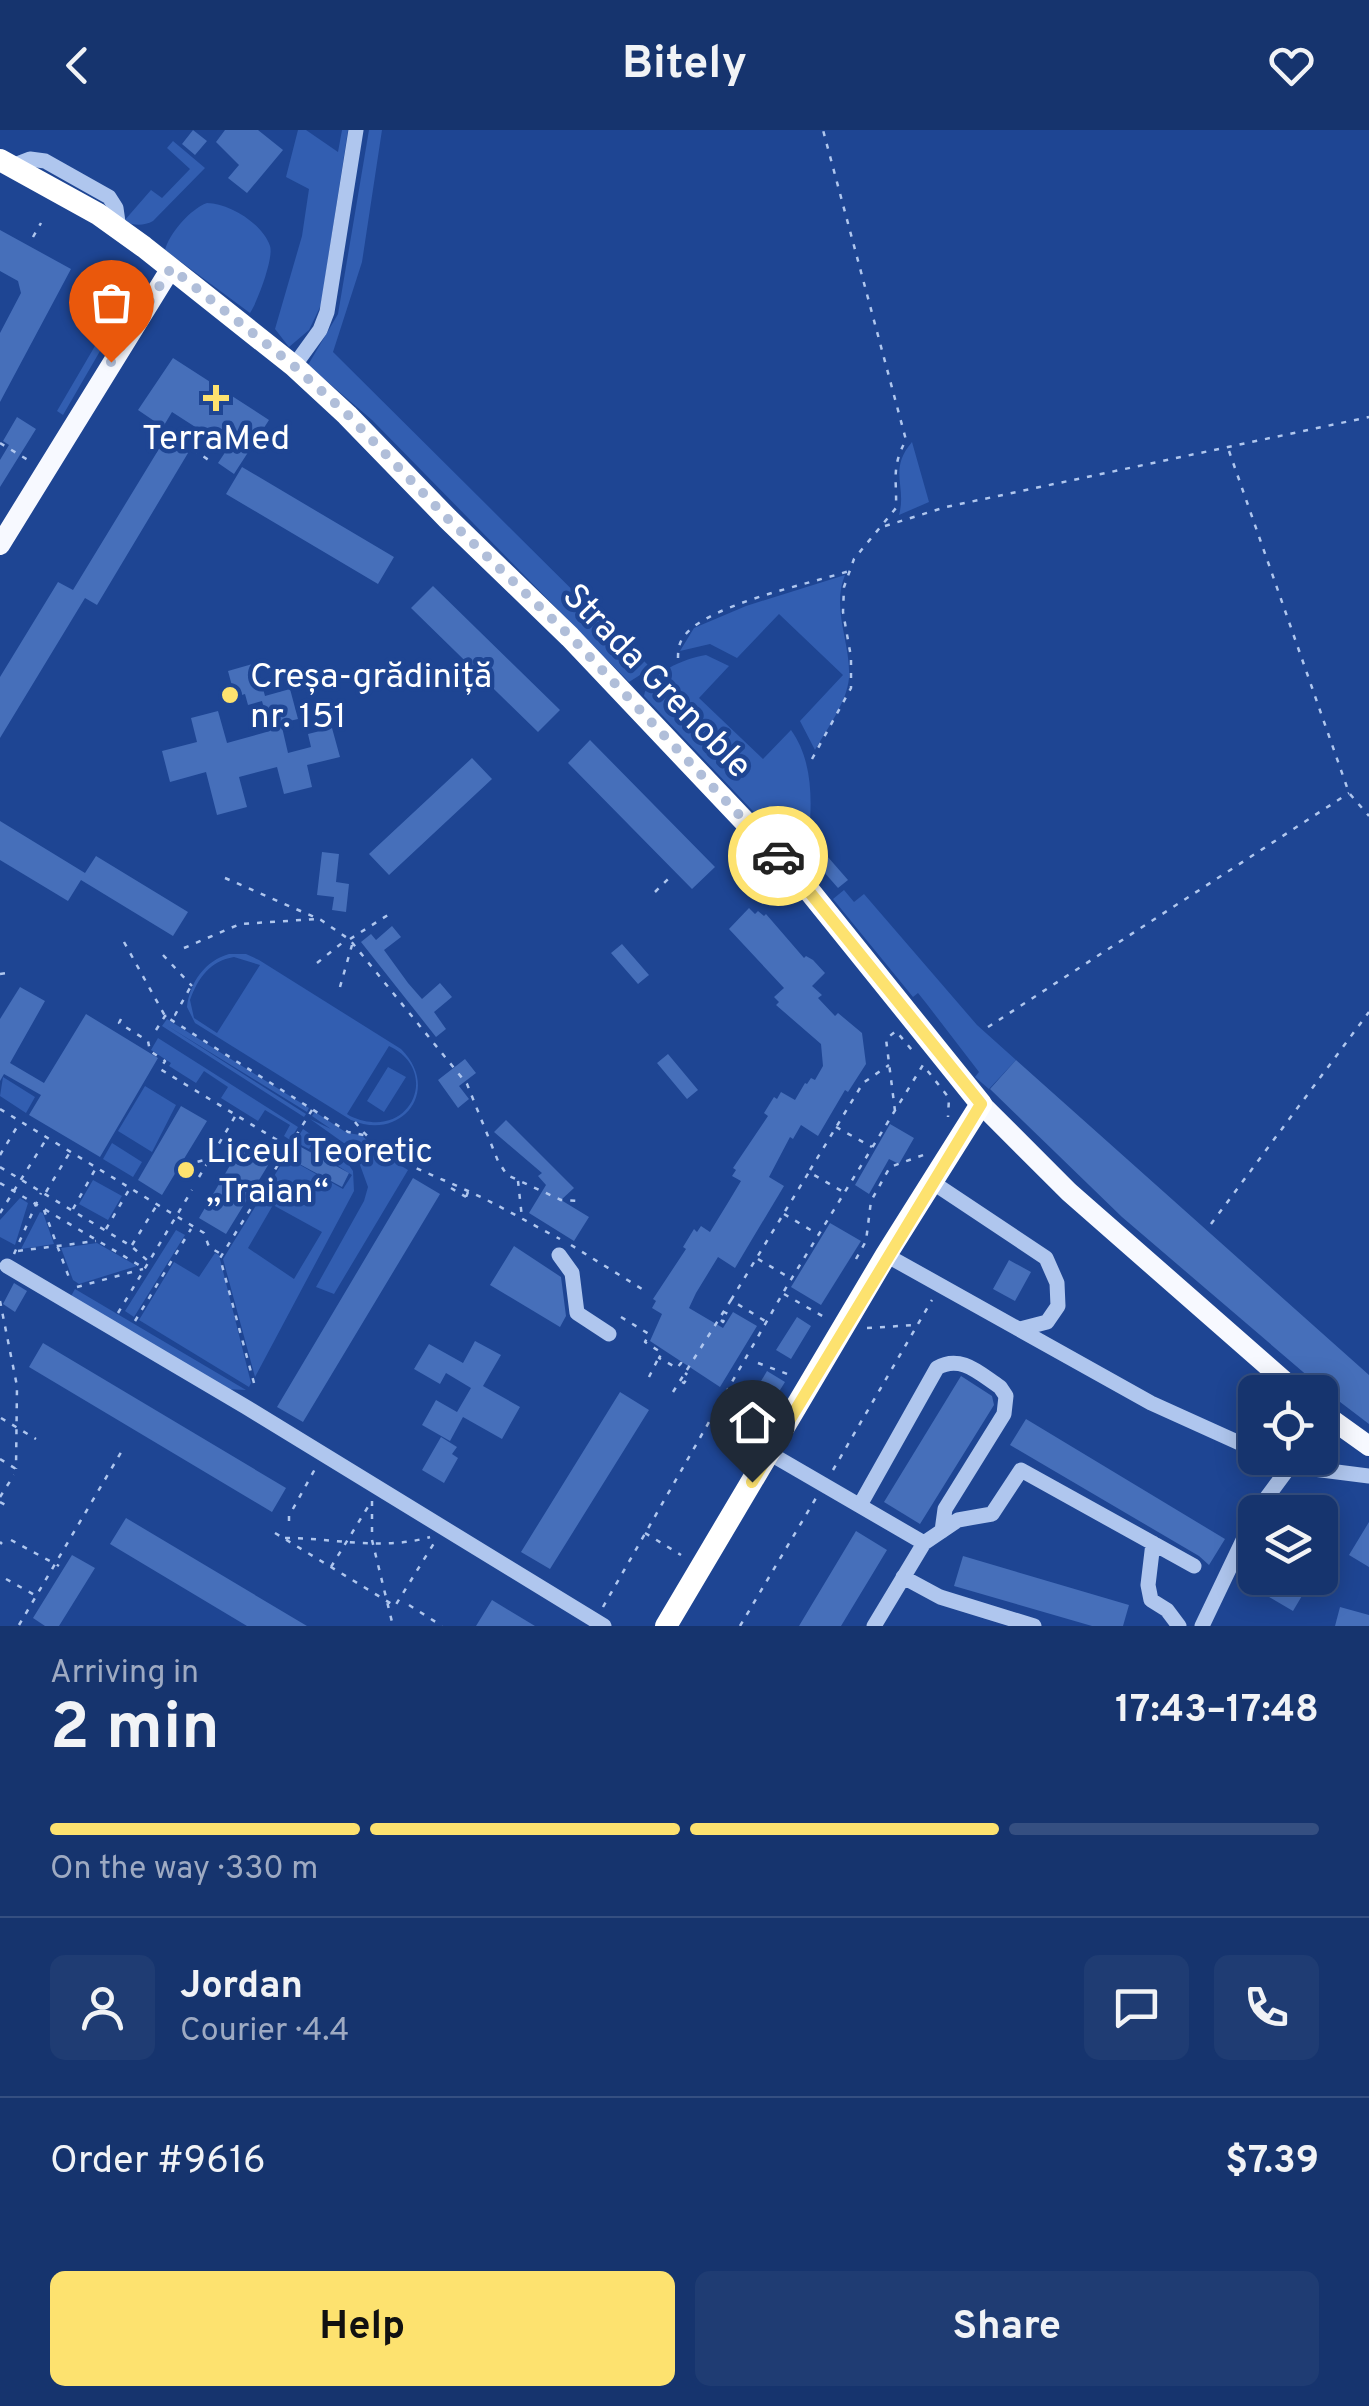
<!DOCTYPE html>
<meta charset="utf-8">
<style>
body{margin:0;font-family:Overpass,sans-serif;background:#1f3c73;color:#f1f3f6;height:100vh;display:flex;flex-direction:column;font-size:38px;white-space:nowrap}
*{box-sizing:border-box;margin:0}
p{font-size:32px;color:#9eaac2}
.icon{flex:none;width:55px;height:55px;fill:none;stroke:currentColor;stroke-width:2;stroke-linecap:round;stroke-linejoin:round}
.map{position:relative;height:1496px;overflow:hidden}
.side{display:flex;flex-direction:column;background:#16346e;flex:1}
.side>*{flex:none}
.controls{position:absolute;left:1238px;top:1245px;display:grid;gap:20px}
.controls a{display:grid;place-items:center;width:100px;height:100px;border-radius:15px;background:#16346e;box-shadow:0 5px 25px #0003,0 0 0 2px #354f81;font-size:50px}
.pin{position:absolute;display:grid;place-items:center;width:85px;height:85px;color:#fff;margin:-102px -42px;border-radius:50% 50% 50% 0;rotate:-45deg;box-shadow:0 0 10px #0007}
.pin .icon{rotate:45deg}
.courier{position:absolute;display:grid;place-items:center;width:100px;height:100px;margin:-50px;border:8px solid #fde26f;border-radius:50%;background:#fff;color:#222;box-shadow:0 2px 12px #0007}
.overview em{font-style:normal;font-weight:700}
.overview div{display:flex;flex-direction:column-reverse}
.overview{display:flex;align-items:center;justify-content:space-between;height:170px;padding:0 50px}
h1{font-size:65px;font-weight:700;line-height:75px}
.bar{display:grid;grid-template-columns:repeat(4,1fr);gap:15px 10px;align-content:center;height:120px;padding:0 50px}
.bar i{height:12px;border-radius:8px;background:#354f81}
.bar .active{background:#fde26f}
.bar p{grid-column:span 4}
.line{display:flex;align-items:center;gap:25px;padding:0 50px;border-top:2px solid #354f81}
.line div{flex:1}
.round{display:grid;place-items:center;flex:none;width:105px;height:105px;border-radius:15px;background:#1f3c73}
.cta{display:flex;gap:20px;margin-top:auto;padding:20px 50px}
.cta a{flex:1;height:115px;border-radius:15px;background:#fde26f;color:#111;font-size:40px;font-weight:700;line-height:115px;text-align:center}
.cta a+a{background:#1f3c73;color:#f1f3f6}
header{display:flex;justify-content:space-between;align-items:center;height:130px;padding:0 50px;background:#16346e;font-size:45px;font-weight:700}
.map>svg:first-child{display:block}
.green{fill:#325eb1;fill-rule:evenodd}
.building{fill:#466fba}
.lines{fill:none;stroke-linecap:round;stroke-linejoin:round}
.path{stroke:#afc6ee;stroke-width:2.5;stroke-dasharray:5 8;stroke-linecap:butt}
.minor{stroke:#afc6ee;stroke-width:15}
.major{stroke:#f7f9ff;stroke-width:20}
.highway{stroke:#fff;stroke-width:22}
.done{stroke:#b0bed9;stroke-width:10;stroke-dasharray:0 18}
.route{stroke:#fde26f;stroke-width:12}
.poi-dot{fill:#fde26f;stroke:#1e4593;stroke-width:4}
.labels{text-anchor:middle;stroke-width:9;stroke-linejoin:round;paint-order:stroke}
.poi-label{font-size:35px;fill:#fff;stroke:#1e4593;text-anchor:start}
.street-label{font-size:35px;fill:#fff;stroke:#1e4593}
</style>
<header><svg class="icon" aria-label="back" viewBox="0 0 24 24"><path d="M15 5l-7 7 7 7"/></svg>Bitely<svg class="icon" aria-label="heart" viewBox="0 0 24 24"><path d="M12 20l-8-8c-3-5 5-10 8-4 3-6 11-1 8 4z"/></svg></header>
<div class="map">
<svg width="1369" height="1496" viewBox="0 0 1369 1496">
<rect width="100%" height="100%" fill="#1e4593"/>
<path class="green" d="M 298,0 L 306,0 L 338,22 L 342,0 L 348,0 L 321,175 L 309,200 L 289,217 L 275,199 L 302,106 L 309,59 L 286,47 Z
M 369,0 L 382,0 L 362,132 L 333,222 L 651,538 L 629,552 L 372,290 L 308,235 L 338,184 Z
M 173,11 L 205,38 L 153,91 C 144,96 133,96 124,91 L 151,60 L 162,68 L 190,39 L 167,18 Z
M 207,73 C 229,73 263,94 270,116 C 274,128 257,173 250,183 L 165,120 C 169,104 190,79 207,73 Z
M 123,168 L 129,171 L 63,285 L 57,281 Z
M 912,312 L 929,372 L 899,385 C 907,356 888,340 912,312 Z
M 845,445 C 831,479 851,513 849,548 C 847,572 827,599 815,620 L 800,591 L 843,545 L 779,484 L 737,528 L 710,514 L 680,521 L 694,498 L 746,476 Z
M 706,525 L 729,536 L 699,568 L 763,629 L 791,600 C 819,639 810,693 806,737 L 644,566 C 647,544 685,528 706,525 Z
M 844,760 L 854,772 L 864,764 L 977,895 L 1016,930 L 989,959 L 975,947 L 979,942 L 926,873 L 918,863 L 913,867 L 833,769 Z
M 229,824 L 246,824 L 259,830 L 401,919 C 442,960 402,1012 351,990 L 195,893 L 187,877 C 190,852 205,831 229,824 ZM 234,827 L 260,835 L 217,903 L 194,888 L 190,870 C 198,848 210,831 234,827 ZM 389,916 C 442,940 411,1014 350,986 L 347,984 Z
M 167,889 L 309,978 L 307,982 L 166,895 L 306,984 L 304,987 L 162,896 Z
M 158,908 L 298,997 L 290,1010 L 284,1006 L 290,995 L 265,980 L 258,991 L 221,968 L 228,957 L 204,941 L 196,953 L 169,936 L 171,933 L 151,920 Z
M 388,937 L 406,947 L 384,982 L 367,971 Z
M 3,947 L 35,967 L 26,983 L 0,966 Z
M 145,956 L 176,975 L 152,1022 L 118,1001 Z
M 315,982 L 347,1003 L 361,1005 L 385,1026 L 408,1040 L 334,1164 L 316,1157 L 364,1071 L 368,1057 L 355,1021 L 310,989 L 331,999 L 312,986 Z
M 303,999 L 316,1008 L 309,1019 L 299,1014 L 291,1030 L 343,1059 L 352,1045 L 335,1034 L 341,1024 L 353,1041 L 354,1061 L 255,1247 L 223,1129 ZM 273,1075 L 322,1102 L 294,1149 L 248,1118 Z
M 112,1013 L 142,1032 L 133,1047 L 103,1029 Z
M 93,1050 L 122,1066 L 108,1090 L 79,1074 Z
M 20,1068 L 28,1073 L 15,1115 L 0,1107 L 0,1090 Z
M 40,1082 L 43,1083 L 54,1114 L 21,1119 Z
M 176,1100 L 185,1105 L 134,1187 L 125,1181 Z
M 97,1113 L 137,1136 L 79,1154 L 73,1150 L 61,1118 Z
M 215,1123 L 219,1125 L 251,1253 L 249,1257 L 139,1190 L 174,1132 L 199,1147 Z
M 75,1159 L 246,1260 L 224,1259 L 70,1168 Z"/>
<path class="building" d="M 193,0 L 207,11 L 195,25 L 182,14 Z
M 225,0 L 258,0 L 283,20 L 247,63 L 228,48 L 239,35 L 216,12 Z
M 0,100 L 71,139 L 0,272 L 0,203 L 21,163 L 18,151 L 0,141 Z
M 173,228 L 269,290 L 234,344 L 218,333 L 228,318 L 172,282 L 163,297 L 138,280 Z
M 17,287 L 36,299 L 0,357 L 0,330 L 9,315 L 3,311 Z
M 165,309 L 188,323 L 97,475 L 85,468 L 0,608 L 0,547 L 58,452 L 73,460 Z
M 242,337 L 394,427 L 378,454 L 226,364 Z
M 433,456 L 560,580 L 538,602 L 411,478 Z
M 256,533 L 265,566 L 290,559 L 298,589 L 281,593 L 288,623 L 311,617 L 308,604 L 332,598 L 340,627 L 307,635 L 312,657 L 284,664 L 277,637 L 239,647 L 247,677 L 217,685 L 206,642 L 170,652 L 162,621 L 197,612 L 191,588 L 218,581 L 227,613 L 270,601 L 262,571 L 248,575 L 245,564 L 235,567 L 228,541 Z
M 590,610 L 715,737 L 692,759 L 568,633 Z
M 472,628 L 492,649 L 389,745 L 369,724 Z
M 0,691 L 85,743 L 96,726 L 188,782 L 173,806 L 81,750 L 68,771 L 0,730 Z
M 322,722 L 339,724 L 336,752 L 349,754 L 346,782 L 332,780 L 334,767 L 317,765 Z
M 827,726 L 848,750 L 838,758 L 817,734 Z
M 749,778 L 755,784 L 758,781 L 764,786 L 766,784 L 804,828 L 806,826 L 813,830 L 825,843 L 812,856 L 822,865 L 818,868 L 835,886 L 838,883 L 862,903 L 866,934 L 848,962 L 845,960 L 818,1006 L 801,995 L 793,1009 L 790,1007 L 769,1047 L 784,1056 L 748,1116 L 735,1138 L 718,1127 L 696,1163 L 689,1178 L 723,1198 L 733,1182 L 757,1196 L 720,1257 L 650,1211 L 662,1184 L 652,1178 L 656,1171 L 653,1169 L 686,1119 L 683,1117 L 694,1099 L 697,1102 L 701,1096 L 710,1102 L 729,1071 L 741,1051 L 732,1046 L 736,1040 L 733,1038 L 768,986 L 764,983 L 774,967 L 777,969 L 781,962 L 795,970 L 805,953 L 807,954 L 811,948 L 815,950 L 823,936 L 821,914 L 776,875 L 779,872 L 774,867 L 784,858 L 729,799 Z
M 392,796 L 401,807 L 384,820 L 408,853 L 422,869 L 440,853 L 452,867 L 434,882 L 446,899 L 436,907 L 361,812 L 371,804 L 376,810 Z
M 622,814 L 649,845 L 638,854 L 611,823 Z
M 20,857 L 45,871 L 10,933 L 44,953 L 86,884 L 158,928 L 100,1027 L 29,985 L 41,965 L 4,944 L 0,951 L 0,889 Z
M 668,924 L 698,960 L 687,969 L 657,933 Z
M 465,929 L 476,943 L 459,956 L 469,969 L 458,978 L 438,950 Z
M 1016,930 L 1369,1245 L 1369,1294 L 1323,1259 L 1122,1087 L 990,959 Z
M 181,976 L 207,991 L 162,1065 L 138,1050 Z
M 506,990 L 574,1058 L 561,1070 L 589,1087 L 574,1111 L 529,1083 L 546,1055 L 538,1046 L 542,1043 L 494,1002 Z
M 890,994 L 914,1008 L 899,1034 L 889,1029 L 869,1064 L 855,1055 Z
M 242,1015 L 270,1032 L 226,1104 L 199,1088 Z
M 299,1016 L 349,1043 L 342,1057 L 292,1030 Z
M 413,1048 L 440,1064 L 303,1292 L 277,1277 Z
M 830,1093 L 861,1111 L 821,1175 L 791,1157 Z
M 514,1116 L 561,1147 L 566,1186 L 560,1197 L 490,1155 Z
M 1009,1130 L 1031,1142 L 1015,1171 L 993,1159 Z
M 14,1153 L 27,1161 L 15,1182 L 3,1174 Z
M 797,1187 L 811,1196 L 791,1229 L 776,1220 Z
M 475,1211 L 501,1225 L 483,1256 L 520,1277 L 502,1309 L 463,1287 L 450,1311 L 422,1295 L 436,1270 L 457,1282 L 471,1258 L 446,1243 L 440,1254 L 414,1239 L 429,1214 L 463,1233 Z
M 43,1213 L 286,1358 L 272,1382 L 29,1237 Z
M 767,1241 L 785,1252 L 767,1281 L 750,1270 Z
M 961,1246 L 992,1266 L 994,1275 L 920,1394 L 884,1372 Z
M 620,1262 L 649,1280 L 550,1439 L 521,1422 Z
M 1026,1289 L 1225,1409 L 1209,1435 L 1199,1426 L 1010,1315 Z
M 441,1307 L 457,1317 L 452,1324 L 458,1328 L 444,1353 L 422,1340 Z
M 126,1388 L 307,1496 L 247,1496 L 110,1414 Z
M 1369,1392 L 1369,1437 L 1349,1425 Z
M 856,1401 L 887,1420 L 841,1496 L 799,1496 Z
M 1255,1423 L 1255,1448 L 1287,1448 L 1306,1459 L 1293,1481 L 1237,1448 Z
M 72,1425 L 95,1438 L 59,1496 L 45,1496 L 33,1488 Z
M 963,1426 L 1129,1475 L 1123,1496 L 1092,1496 L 954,1456 Z
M 492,1470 L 535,1496 L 476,1496 Z
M 1340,1477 L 1369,1485 L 1369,1496 L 1335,1496 Z"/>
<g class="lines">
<path class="path" d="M 33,107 L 41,93
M 105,154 L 128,168
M 182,312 L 213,333
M 0,313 L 28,330
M 1229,321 L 1349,663 L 1369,686
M 885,396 L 946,377 L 1369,287
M 678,528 C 678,519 679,512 685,505 C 710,474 809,454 849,441
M 812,629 L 851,558 L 851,527 L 843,482 L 844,457 L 854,429 L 896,378 C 897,350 891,337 906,310 L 823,0
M 225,748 L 321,790 L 350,810 L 467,954 L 498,1031 L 507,1045 L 561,1070 L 578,1071
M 655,762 L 669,748
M 350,809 L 391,783
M 124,812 L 165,886 L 348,1002 L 364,1005
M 184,818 L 240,794 L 317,789
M 163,825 L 192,856
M 317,833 L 347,809
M 0,844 L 7,843
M 340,857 L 352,815
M 121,889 L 119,893 L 148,911 L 150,921 L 165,931 L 160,939 L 287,1016
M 988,897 L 1349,663
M 156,900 L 165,886 L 175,885 L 191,856
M 0,979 L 204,1103 L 209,1117 L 221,1124
M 895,981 L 886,909 L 896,901 L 916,925
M 355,992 C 385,1031 426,1041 468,1061 C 499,1075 529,1093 560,1109
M 836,997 L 872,1017
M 0,1025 L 20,992
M 185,1035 L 208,1029
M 0,1037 L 131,1116 L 148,1131
M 810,1040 L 863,953 L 889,935
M 199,1047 L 236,985
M 518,1051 L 522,1088
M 0,1053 L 144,1138
M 451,1058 L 466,1067
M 46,1062 L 70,1022
M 468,1062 L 466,1067 L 469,1070
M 73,1079 L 96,1038
M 44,1080 L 71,1153
M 0,1083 L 47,1008
M 784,1084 L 819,1105
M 1211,1094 L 1369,882
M 106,1099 L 130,1058
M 132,1115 L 157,1075
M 571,1115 L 642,1159
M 18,1121 L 96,1111
M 14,1124 L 41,1063
M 758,1129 L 790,1148
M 856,1129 L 866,1111 L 871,1071 L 890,1037 L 926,1024
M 77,1157 L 143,1139
M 784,1164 L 824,1187
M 731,1170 L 809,1042 L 845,1063
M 0,1171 L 17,1256 L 16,1339
M 118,1183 L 192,1060
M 621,1187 L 649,1204 L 645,1212 L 662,1223 L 659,1228 L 677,1238 L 681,1233 L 688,1237
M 721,1190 L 723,1192 L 728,1184 L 724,1182
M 135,1191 L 191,1099
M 867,1198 L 916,1195
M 758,1233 L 790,1245
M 649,1247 L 658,1229
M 682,1252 L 684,1253 L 689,1246 L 685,1243
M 254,1253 L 220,1128 L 312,980
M 673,1262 L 731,1170 L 765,1191
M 1,1288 L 36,1309
M 0,1329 L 16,1339
M 833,1340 L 932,1170
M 0,1367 L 14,1345
M 372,1371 L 372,1410 L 393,1496
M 0,1372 L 9,1377
M 289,1391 L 289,1386 L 315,1339
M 275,1403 L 395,1476 L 436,1410
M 645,1403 L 681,1425
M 285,1408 C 334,1408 382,1421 430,1407
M 11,1410 L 59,1436
M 0,1412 L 2,1414
M 331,1437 L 371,1372
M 6,1449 L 40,1468
M 409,1475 L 442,1496
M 603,1477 L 787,1156 L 923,935 L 949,968 L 948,987
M 19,1495 L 123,1319
M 740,1496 L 816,1368"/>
<path class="minor" d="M 12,36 L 30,29 L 45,31 L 109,67 L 116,78 L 119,99
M 294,236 L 320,200 L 327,182 L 356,0
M 932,1052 L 1046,1128 L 1057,1153 L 1058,1176 L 1047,1192 L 1020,1199
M 559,1125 L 572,1143 L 577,1183 L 609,1204
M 886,1125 L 1151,1273 L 1255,1320
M 7,1136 L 246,1277 L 604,1496
M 769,1323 L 924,1413
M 1272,1328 L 1290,1336 L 1369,1346
M 860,1375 L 937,1238 C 961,1224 980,1244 1000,1257 L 1006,1266 L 1004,1284 L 945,1379 L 942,1401
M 1256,1382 L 1290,1336
M 1153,1413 L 1148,1455 L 1151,1470 L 1167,1480 L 1179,1496
M 903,1447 L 940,1467 L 1034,1496
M 874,1496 L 924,1413 L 958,1390 L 992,1384 L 1021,1340 L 1194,1436
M 1202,1496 L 1255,1385"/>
<path class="major" d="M 0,415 L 171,138
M 981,974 L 1069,1062 L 1297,1262
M 1320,1281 L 1369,1316"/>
<path class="highway" d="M 0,30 L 98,84 L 144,117 L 294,236 L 347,285 L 448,389 L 570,507 L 803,753 L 981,974 L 886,1125 L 666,1496"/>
</g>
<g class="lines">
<path class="done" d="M 111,232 L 171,138 L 294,236 L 348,285 L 448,389 L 570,506 L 778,726"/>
<path class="route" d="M 752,1352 L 981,974 L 803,754 L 778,726"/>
</g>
<g class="poi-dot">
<path d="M211 253h10v10h10v10h-10v10h-10v-10h-10v-10h10z"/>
<circle cx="230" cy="565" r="10"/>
<circle cx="186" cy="1040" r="10"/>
</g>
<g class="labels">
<g class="poi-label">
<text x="216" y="319" text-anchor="middle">TerraMed</text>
<text x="250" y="557">Creșa-grădiniță<tspan x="250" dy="40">nr. 151</tspan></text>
<text x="206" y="1032">Liceul Teoretic<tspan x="206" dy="40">„Traian“</tspan></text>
</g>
<g class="street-label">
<text transform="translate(658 550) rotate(46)" y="12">Strada Grenoble</text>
</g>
</g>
</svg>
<div class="controls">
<a><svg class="icon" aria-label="locate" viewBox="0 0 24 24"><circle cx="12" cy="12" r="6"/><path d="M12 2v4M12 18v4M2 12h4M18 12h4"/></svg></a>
<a><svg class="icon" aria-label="layers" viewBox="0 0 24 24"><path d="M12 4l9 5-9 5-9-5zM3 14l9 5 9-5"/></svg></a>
</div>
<div class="pin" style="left:111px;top:232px;background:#ea580c"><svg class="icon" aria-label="bag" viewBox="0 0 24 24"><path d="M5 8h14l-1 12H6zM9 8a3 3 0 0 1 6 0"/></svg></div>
<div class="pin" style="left:752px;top:1352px;background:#1f2937"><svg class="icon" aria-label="home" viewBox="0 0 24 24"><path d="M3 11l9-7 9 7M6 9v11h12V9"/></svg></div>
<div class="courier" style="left:778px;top:726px"><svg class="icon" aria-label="car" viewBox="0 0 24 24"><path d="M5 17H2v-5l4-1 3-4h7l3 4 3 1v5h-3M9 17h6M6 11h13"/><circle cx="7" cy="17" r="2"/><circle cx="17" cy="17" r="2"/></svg></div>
</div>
<section class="side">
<div class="overview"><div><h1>2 min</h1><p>Arriving in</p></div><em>17:43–17:48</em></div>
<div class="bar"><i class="active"></i><i class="active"></i><i class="active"></i><i></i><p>On the way · 330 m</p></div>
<div class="line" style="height:180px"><a class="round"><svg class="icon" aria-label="person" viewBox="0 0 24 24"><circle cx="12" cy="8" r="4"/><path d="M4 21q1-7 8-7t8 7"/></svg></a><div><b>Jordan</b><p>Courier · 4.4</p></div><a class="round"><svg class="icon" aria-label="chat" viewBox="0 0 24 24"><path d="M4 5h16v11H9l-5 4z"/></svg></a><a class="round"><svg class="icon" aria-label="phone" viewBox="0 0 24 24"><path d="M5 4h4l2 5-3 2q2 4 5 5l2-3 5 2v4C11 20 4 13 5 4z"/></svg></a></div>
<div class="line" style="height:130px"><div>Order #9616</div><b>$7.39</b></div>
<div class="cta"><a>Help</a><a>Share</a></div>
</section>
